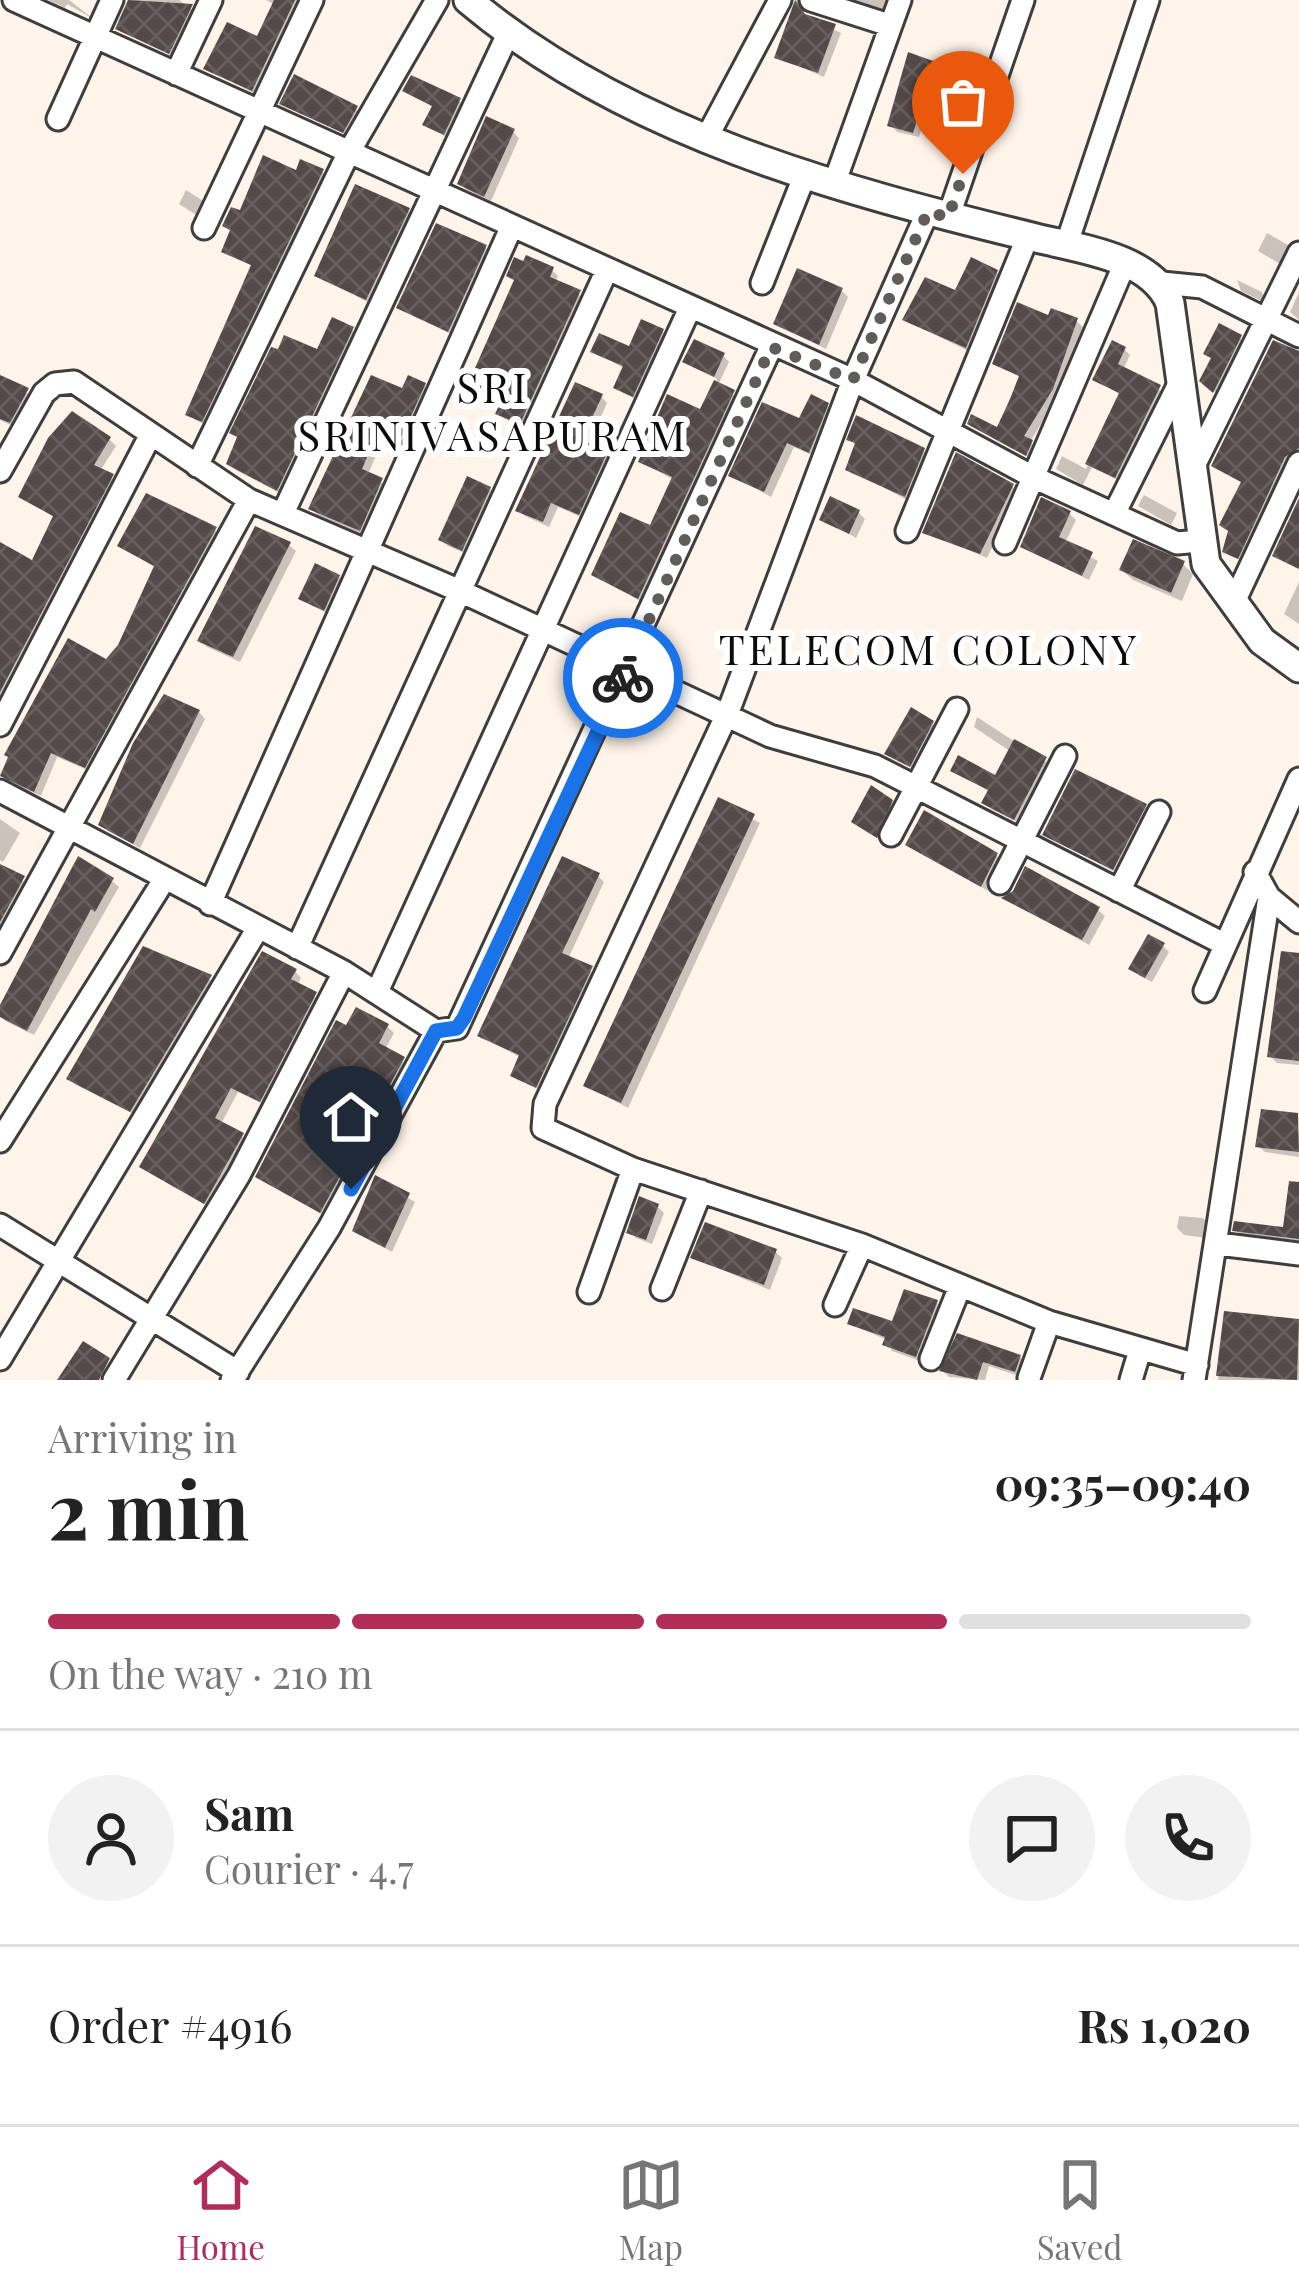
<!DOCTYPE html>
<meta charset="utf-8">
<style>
body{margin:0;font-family:"Playfair Display",serif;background:#f2f2f2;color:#222;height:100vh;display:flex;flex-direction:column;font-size:45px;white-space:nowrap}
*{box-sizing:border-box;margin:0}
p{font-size:39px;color:#767676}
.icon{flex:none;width:66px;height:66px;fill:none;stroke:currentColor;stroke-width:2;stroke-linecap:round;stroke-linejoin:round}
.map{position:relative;height:1380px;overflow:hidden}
.drawer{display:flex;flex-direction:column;background:#fff;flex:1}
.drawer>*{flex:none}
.pin{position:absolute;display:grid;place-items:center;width:102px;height:102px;color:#fff;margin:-123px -51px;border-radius:50% 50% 50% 0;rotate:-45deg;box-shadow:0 0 12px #0007}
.pin .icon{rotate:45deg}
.courier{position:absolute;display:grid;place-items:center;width:120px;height:120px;margin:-60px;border:9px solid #1a73e8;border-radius:50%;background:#fff;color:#222;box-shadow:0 3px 15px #0007}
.overview em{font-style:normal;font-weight:700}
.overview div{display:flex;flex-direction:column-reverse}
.overview{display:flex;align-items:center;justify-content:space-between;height:204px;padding:0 48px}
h1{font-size:78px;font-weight:700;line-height:90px}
.bar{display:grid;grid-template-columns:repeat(4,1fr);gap:18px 12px;align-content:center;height:144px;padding:0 48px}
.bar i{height:15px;border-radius:9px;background:#e0e0e0}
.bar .current{background:#b02d57}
.bar p{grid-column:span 4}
.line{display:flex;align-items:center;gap:30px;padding:0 48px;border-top:3px solid #e0e0e0}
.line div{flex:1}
.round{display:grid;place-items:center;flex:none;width:126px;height:126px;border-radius:63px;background:#f2f2f2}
.menu{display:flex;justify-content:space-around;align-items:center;height:168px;border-top:3px solid #e0e0e0;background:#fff;font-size:33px;color:#767676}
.menu a{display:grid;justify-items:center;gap:6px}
.menu .current{color:#b02d57}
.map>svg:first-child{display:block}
.shadow{fill:#0003}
.building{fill:url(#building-cross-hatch)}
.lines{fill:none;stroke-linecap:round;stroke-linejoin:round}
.minor-casing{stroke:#3e3e3e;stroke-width:27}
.tertiary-casing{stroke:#3e3e3e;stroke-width:33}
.minor{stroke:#fff;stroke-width:21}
.tertiary{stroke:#fff;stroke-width:27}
.done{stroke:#605d59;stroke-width:12;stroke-dasharray:0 21.6}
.route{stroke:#1a73e8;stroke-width:15}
.labels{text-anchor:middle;stroke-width:12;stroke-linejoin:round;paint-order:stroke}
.neighbourhood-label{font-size:42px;letter-spacing:3px;fill:#0b0b0b;stroke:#fff}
</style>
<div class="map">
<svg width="1299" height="1380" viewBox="0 0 1299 1380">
<defs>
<pattern id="building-cross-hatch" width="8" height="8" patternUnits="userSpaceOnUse" patternTransform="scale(3)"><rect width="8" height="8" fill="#534948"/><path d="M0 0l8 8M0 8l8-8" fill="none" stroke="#675f5e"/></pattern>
</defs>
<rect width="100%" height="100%" fill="#fef4ea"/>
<path class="shadow" d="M 48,0 L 69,0 L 95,20 L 67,4 L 65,8 Z
M 133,0 L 179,0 L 197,13 L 176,58 L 119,29 Z
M 266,0 L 304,0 L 259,96 L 206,68 L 258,40 L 275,5 Z
M 796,0 L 805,0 L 804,15 L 841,33 L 824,77 L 777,57 Z
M 852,0 L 893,0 L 888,11 Z
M 935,64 L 941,71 L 919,137 L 897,132 L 891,125 Z
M 406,90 L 459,101 L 466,107 L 451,140 L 426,125 L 434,108 Z
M 283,103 L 356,109 L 363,115 L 350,137 Z
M 513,132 L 519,138 L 491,201 L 467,190 L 461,184 Z
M 322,172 L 329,178 L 209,426 L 195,420 L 189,414 L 254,267 L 224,251 L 232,232 L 225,225 L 297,173 Z
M 186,190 L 208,204 L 201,218 L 179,204 Z
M 408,211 L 414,217 L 373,305 L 318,276 Z
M 1267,233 L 1295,249 L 1285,267 L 1258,251 Z
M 485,247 L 492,254 L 455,336 L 399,308 Z
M 552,270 L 558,276 L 556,282 L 586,299 L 527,429 L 505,419 L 499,413 L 503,403 L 471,386 L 516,282 L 510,276 Z
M 996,272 L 1003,279 L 972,353 L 906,320 Z
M 1237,280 L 1262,292 L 1266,303 L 1241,291 Z
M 842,291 L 848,297 L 826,349 L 776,323 Z
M 1299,292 L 1299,320 L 1290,312 Z
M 1050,319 L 1076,321 L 1083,327 L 1058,396 L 1030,442 L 1037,449 L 1033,460 L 970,424 L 999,431 L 1022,378 L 995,363 Z
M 352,330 L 358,336 L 284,495 L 236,470 L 229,464 L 318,353 Z
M 662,331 L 669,338 L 640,401 L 623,393 L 616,387 L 625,369 L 593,351 L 630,350 Z
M 1240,338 L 1246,344 L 1220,397 L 1203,380 L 1213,360 Z
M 1124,349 L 1130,355 L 1123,370 L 1165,393 L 1121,482 L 1092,467 L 1083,485 L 1056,469 L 1062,456 L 1086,469 L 1121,395 L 1095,379 Z
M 1299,354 L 1299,457 L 1245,563 L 1226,551 L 1243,483 L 1214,465 Z
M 723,355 L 729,362 L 718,385 L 739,399 L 645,604 L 595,575 L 652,528 L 674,480 L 641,462 L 701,413 L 717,379 L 685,361 Z
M 2,379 L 34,397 L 17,428 L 0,420 Z
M 424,386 L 430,392 L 404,452 L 382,442 L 368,474 L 388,487 L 366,536 L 318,515 L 311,508 L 404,392 Z
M 601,396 L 607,403 L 588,446 L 613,460 L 586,519 L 558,507 L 549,527 L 525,516 L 519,510 Z
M 827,405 L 833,412 L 816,457 L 794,447 L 771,497 L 732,475 Z
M 109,439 L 116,446 L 100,471 L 118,483 L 0,710 L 0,545 L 33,564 L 55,518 L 21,496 Z
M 850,439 L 923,450 L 930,457 L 911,502 L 848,469 L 857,446 Z
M 1012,486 L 1019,493 L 987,558 L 926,532 Z
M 490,489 L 496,496 L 469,555 L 448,546 L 441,540 Z
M 1144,495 L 1177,513 L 1171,525 L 1138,506 Z
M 859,513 L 865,519 L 856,538 L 823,519 Z
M 1070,514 L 1076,520 L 1065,543 L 1098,561 L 1089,580 L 1023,547 Z
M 215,530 L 221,536 L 92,772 L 57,757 L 41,796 L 8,782 L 2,776 L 120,646 L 156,568 L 120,546 Z
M 289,545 L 296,551 L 240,662 L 207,647 L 201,641 Z
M 1183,564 L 1193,574 L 1182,601 L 1133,580 L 1122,570 Z
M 339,577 L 345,584 L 331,615 L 302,598 Z
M 1299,582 L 1299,624 L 1284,614 Z
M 199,712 L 205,719 L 140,848 L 108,831 L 101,825 Z
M 977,717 L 1052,766 L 1021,824 L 991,809 L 985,803 L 990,792 L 954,770 L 997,779 L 1011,752 L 974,727 Z
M 932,724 L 938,730 L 917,771 L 888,753 Z
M 719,801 L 760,823 L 628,1108 L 587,1086 Z
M 891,802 L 897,808 L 884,842 L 861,828 Z
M 1145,806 L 1151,812 L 1120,875 L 1046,834 Z
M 0,819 L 20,833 L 3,862 L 0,860 Z
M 909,844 L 997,856 L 1003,862 L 988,891 Z
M 0,867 L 30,885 L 0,942 Z
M 598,876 L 604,882 L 568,959 L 597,975 L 543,1092 L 513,1075 L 521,1058 L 481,1036 Z
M 112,881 L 119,887 L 34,1035 L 5,1021 L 0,1012 Z
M 1006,899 L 1098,910 L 1105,916 L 1089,945 Z
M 1163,946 L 1169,952 L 1152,982 L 1138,975 Z
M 1299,956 L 1299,1065 L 1277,1063 L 1270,1056 Z
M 182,963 L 217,984 L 138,1116 L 76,1085 L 70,1079 Z
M 295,971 L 301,978 L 297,985 L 321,1001 L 267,1106 L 238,1092 L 221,1124 L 249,1141 L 211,1208 L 143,1167 Z
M 388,1027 L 394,1033 L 385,1050 L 409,1066 L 327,1217 L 258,1177 L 348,1030 Z
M 1296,1116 L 1299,1157 L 1265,1152 L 1258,1146 Z
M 376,1179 L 415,1202 L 392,1252 L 355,1230 Z
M 658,1207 L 664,1213 L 652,1244 L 636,1238 L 630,1232 Z
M 1299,1208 L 1299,1247 L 1242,1236 L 1236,1230 L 1286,1230 Z
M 1179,1216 L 1203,1218 L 1209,1225 L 1207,1238 L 1184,1235 L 1177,1228 Z
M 776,1252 L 782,1258 L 770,1290 L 694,1258 Z
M 937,1303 L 943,1310 L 923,1362 L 892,1351 L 887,1340 L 850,1324 L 893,1325 Z
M 1227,1315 L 1299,1322 L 1299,1380 L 1218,1380 Z
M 959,1337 L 1020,1357 L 1026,1364 L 1022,1377 L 989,1366 L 985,1380 L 949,1377 L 943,1371 Z"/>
<path class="building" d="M 128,0 L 193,4 L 169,54 L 115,29 Z
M 274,0 L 295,0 L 252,91 L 203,69 L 227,22 L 257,36 Z
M 795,0 L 805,14 L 836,24 L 818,73 L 774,58 Z
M 908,52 L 936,62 L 913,133 L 887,126 Z
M 294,74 L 358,106 L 343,133 L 279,104 Z
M 411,75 L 461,98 L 444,135 L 422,125 L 432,106 L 402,91 Z
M 486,116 L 515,129 L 484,197 L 457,184 Z
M 263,155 L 296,170 L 300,159 L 324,169 L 202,422 L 185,415 L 251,265 L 221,252 L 230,230 L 222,226 L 231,207 L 240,210 Z
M 355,184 L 410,208 L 366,300 L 314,276 Z
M 436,223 L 487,245 L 448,332 L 396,308 Z
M 526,255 L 554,267 L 550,277 L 581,290 L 520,424 L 495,414 L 501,401 L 467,386 L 514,280 L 506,276 L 514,257 L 523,261 Z
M 971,257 L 998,270 L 966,348 L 902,320 L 925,277 L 955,290 Z
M 797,268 L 843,288 L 819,345 L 773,324 Z
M 1017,302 L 1048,315 L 1051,308 L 1078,318 L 1053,389 L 1024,436 L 1033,440 L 1026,456 L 967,424 L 971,414 L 997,427 L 1010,399 L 1019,376 L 992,364 Z
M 332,317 L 354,327 L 277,491 L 226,464 L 237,437 L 229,433 L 271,347 L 278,349 L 284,335 L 317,349 Z
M 641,319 L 664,329 L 633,397 L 613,388 L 623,366 L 590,352 L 599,333 L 629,346 Z
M 1219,323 L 1242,335 L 1213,393 L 1199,381 L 1211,358 L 1203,354 Z
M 694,339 L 725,353 L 714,377 L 682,362 Z
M 1112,340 L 1126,347 L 1118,364 L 1161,385 L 1115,478 L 1085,464 L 1119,393 L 1092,380 Z
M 1273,340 L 1299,351 L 1299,448 L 1285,457 L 1238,559 L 1222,552 L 1228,531 L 1219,525 L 1241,482 L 1211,466 Z
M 0,375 L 29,388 L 10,423 L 0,419 Z
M 371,375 L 402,388 L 408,375 L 426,383 L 397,447 L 375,438 L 362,469 L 383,478 L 360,531 L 308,509 Z
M 714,380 L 735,390 L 638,599 L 591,575 L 620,512 L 650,525 L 672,477 L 638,462 L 667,394 L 700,409 Z
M 575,382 L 603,394 L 582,440 L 608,451 L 579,515 L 551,503 L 543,522 L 515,511 Z
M 811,394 L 829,403 L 809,453 L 787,443 L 764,492 L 728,476 L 762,402 L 799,418 Z
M 72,411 L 111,437 L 94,465 L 114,474 L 0,692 L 0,542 L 32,560 L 53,516 L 18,497 L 48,438 Z
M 856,415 L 925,448 L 905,497 L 845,470 L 855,443 L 846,440 Z
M 956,452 L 1014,484 L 980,554 L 922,533 Z
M 467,476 L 491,487 L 462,551 L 438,540 Z
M 146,493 L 217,527 L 85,768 L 51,753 L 34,792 L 0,776 L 8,757 L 4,755 L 68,638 L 106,659 L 118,645 L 154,566 L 117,546 Z
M 830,496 L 860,510 L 849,534 L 819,520 Z
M 1041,497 L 1071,511 L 1059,537 L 1093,552 L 1082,576 L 1020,547 Z
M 1299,498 L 1299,569 L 1272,556 Z
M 255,526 L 291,542 L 233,657 L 197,641 Z
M 1133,539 L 1185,561 L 1171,593 L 1119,570 Z
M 315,563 L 340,575 L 324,611 L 298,599 Z
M 164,694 L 200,710 L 133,844 L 98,825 L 133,743 Z
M 911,707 L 934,721 L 910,767 L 884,754 Z
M 1014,739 L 1047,757 L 1014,820 L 981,803 L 988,790 L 950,771 L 958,755 L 995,775 Z
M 1075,769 L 1147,804 L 1113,870 L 1042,835 Z
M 871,785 L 893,800 L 877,838 L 851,822 Z
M 718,797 L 755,814 L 621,1103 L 583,1086 Z
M 924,810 L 998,853 L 981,887 L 905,845 Z
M 78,856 L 114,878 L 95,912 L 91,909 L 27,1031 L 0,1017 L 0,1005 Z
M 562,856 L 600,873 L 562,953 L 593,966 L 536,1088 L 510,1076 L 519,1055 L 477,1036 Z
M 0,864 L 25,876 L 0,922 Z
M 1025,866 L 1100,907 L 1082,940 L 1001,898 L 1013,891 Z
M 1148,934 L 1165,943 L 1145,978 L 1128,969 Z
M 143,946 L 212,975 L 130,1112 L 66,1079 Z
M 262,951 L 297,969 L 291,979 L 317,992 L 260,1102 L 231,1088 L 215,1118 L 244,1133 L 204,1204 L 139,1167 Z
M 1281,951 L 1299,953 L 1299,1061 L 1267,1057 Z
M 356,1007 L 389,1024 L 379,1043 L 405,1057 L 320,1213 L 255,1177 L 336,1020 L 346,1025 Z
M 1261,1109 L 1298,1113 L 1299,1152 L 1255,1147 Z
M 375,1175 L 410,1193 L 385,1248 L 352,1231 Z
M 1289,1181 L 1299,1182 L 1299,1239 L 1232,1231 L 1234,1221 L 1283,1227 Z
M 639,1196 L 659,1204 L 646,1240 L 626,1233 Z
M 705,1222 L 777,1249 L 764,1285 L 690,1258 Z
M 904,1289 L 938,1300 L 916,1357 L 882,1345 L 885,1337 L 847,1324 L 853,1308 L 892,1321 Z
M 1224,1311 L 1299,1319 L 1297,1380 L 1216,1376 Z
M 957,1333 L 1021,1355 L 1015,1372 L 983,1362 L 977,1380 L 939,1371 Z
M 83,1341 L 110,1358 L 99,1380 L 57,1380 Z"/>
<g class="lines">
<g class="minor-casing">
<path id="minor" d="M 14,0 L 853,380 L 1033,477 L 1177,543 L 1200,541
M 811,0 L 889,25
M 176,74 L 211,0
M 58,119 L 112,0
M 707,137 L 780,0
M 835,181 L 900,0
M 928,211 L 853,380 L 728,712 L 545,1104 L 543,1128 L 633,1169 L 862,1245 L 1049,1322 L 1197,1365
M 948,218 L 1023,0
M 204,228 L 312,0
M 1066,246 L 1148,0
M 762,283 L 806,172
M 1162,283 L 1202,287 L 1299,336
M 197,466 L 349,152 L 437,0
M 1192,470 L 1299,253
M 0,471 L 44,393 L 55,384 L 74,382 L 249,500 L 460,591 L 770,736 L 875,766 L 1222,943
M 284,511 L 508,34
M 1114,514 L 1178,386
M 907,531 L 1028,236
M 1005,543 L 1125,263
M 1233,604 L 1299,463
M 0,725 L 150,436
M 0,791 L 344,972 L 436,1031 L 457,1028 L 771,347
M 891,835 L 957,709
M 1000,883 L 1065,756
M 1119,891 L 1159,812
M 1269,897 L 1299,922
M 210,904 L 511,228
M 297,948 L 606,272
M 0,953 L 249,500
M 1205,991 L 1299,779
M 377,992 L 689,310
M 0,1141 L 164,880
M 0,1225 L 238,1372
M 1218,1244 L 1299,1254
M 662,1289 L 701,1191
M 589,1292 L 633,1169
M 835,1305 L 862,1245
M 0,1359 L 258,928
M 931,1359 L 959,1289
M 1029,1378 L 1049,1322
M 114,1380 L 239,1175 L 344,972
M 232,1380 L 329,1228 L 436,1031
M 1131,1380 L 1140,1350
M 1194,1380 L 1269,897 L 1255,872"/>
</g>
<g class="tertiary-casing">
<path id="tertiary" d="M 468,0 C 626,133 839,190 1036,238 C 1081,249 1151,257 1170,303 L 1206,564 L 1262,641 L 1299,668"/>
</g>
<use href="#minor" class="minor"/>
<use href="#tertiary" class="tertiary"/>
</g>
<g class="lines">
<path class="done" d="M 623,678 L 771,347 L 853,380 L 928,211 L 948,218 L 963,174"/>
<path class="route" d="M 351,1189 L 436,1031 L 457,1028 L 464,1018 L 623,678"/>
</g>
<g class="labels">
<g class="neighbourhood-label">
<text x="493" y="403">SRI<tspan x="493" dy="48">SRINIVASAPURAM</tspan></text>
<text x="929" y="665">TELECOM COLONY</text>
</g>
</g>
</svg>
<div class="pin" style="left:963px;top:174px;background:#ea580c"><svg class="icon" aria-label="bag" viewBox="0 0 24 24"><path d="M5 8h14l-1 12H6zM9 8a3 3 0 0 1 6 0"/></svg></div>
<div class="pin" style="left:351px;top:1189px;background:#1f2937"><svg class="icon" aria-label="home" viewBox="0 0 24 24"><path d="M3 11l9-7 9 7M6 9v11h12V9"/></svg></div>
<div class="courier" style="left:623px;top:678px"><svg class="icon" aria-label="bike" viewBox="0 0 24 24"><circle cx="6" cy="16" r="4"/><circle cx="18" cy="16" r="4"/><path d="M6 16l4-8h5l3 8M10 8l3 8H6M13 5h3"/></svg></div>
</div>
<section class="drawer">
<div class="overview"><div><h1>2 min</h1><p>Arriving in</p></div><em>09:35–09:40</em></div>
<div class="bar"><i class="current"></i><i class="current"></i><i class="current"></i><i></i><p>On the way · 210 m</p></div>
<div class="line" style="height:216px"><a class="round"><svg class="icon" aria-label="person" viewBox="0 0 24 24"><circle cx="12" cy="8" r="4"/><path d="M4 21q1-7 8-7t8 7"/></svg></a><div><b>Sam</b><p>Courier · 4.7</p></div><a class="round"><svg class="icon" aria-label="chat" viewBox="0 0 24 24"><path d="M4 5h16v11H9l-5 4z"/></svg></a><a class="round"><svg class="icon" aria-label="phone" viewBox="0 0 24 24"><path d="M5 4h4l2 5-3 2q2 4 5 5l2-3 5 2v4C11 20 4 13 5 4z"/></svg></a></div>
<div class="line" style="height:156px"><div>Order #4916</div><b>Rs 1,020</b></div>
</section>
<nav class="menu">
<a class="current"><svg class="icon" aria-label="home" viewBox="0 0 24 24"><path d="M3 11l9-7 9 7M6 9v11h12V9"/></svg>Home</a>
<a><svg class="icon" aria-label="map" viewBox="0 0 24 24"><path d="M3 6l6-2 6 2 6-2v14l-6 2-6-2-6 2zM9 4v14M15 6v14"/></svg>Map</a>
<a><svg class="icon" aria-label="saved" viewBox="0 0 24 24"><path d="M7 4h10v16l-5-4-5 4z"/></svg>Saved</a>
</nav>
